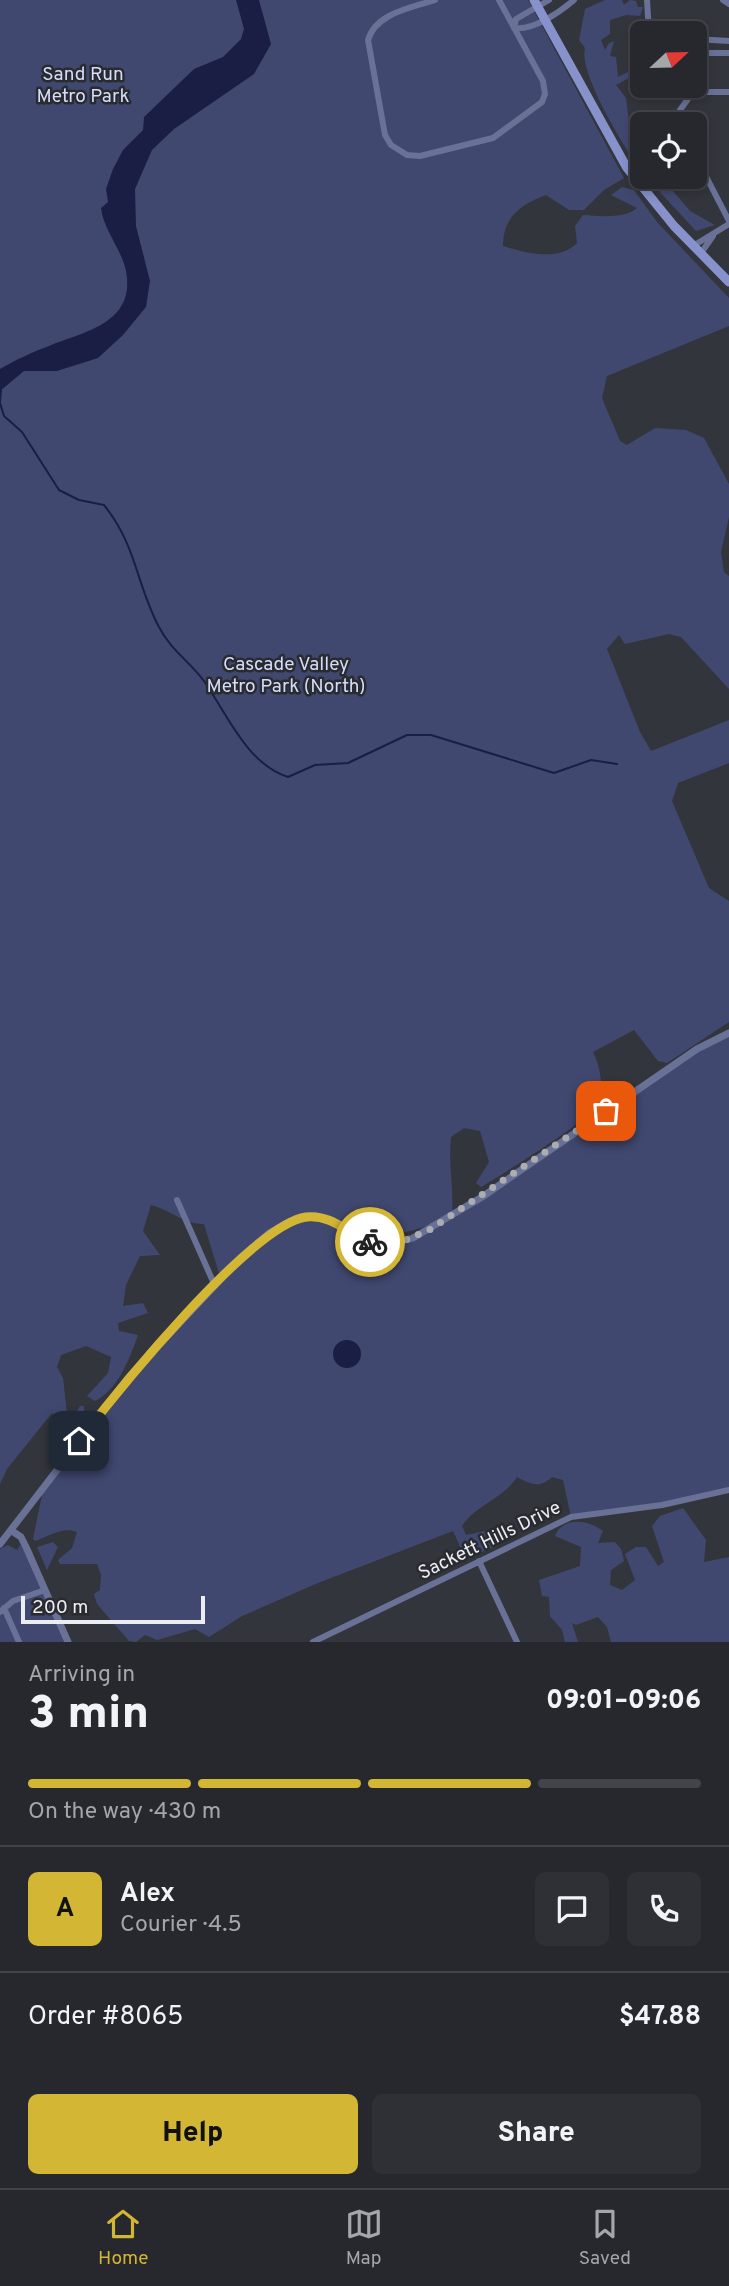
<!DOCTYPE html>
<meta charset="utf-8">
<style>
body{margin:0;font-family:Overpass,sans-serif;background:#2e3035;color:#f1f3f6;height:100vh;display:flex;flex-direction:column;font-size:26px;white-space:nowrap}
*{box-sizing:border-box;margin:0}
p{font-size:23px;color:#a4a6aa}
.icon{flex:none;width:38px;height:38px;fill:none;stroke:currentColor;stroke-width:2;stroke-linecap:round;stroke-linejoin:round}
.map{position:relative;height:1642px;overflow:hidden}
.drawer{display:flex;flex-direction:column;background:#26282d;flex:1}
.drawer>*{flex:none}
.needle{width:46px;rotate:68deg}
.fabs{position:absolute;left:630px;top:21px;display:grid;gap:14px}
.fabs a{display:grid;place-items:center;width:77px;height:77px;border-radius:10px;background:#26282d;box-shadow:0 4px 10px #0003,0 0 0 2px #424449;font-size:35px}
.scale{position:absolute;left:21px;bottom:18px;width:184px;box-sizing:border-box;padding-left:7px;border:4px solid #ebedf1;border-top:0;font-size:19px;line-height:24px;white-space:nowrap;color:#ebedf1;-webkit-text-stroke:5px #292b31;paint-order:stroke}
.pin{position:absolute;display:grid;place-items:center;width:60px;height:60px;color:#fff;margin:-30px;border-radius:14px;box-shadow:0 4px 10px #0006}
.courier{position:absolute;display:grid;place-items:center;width:70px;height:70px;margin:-35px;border:5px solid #d4b635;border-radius:50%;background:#fff;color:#222;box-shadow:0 2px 9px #0007}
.head em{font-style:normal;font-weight:800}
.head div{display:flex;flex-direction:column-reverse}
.head{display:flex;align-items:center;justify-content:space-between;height:119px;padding:0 28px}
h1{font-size:46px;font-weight:800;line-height:52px}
.bar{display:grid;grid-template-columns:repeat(4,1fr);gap:10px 7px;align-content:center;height:84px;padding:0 28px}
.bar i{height:9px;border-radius:5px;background:#424449}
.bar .on{background:#d4b635}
.bar p{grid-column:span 4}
.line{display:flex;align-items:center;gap:18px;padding:0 28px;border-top:2px solid #424449}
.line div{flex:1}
.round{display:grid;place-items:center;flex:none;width:74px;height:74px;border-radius:10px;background:#2e3035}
.cta{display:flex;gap:14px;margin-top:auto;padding:14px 28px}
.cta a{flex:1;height:80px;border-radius:10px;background:#d4b635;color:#111;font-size:28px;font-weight:800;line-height:80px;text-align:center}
.cta a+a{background:#2e3035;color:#f1f3f6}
.dock{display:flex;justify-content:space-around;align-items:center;height:98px;border-top:2px solid #424449;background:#26282d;font-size:19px;color:#a4a6aa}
.dock a{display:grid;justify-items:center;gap:4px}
.dock .on{color:#d4b635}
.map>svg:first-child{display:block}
.green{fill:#414870}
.water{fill:#1a1e44}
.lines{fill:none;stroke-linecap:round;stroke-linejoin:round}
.stream{stroke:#1a1e44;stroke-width:2}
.minor{stroke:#697197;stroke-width:6}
.tertiary{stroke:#697197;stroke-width:7}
.secondary{stroke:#8792cd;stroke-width:9}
.done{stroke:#abadb2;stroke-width:7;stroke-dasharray:0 12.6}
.route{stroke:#d4b635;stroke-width:9}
.labels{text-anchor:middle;stroke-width:5;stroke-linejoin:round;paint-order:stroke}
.park-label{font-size:19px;fill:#d5dcf9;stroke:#292b31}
.street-label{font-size:19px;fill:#ebedf1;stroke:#292b31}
</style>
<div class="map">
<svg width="729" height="1642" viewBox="0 0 729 1642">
<rect width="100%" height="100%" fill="#33353c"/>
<path class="green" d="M 0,0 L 528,0 L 624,178 L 604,190 L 584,210 L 569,210 L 546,195 C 521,204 503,217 503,246 C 525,253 559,262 577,243 L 575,226 L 583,215 C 599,216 625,219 637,208 L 611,195 L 622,187 L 634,190 L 657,222 L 729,298 L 729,326 L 607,376 L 602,398 L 620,441 L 627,445 L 655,428 L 686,430 L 704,438 L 729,484 L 729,517 L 721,552 L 724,572 L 729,576 L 729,689 L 681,637 L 669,634 L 625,644 L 619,635 L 607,649 L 640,732 L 651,751 L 729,720 L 729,763 L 678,783 L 672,801 L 709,888 L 729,901 L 729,1022 L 667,1063 L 658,1061 L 634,1030 L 593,1052 C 600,1065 605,1092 598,1105 C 592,1118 499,1177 481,1187 L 476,1183 L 489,1162 L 480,1131 L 464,1128 L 451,1137 C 448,1164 454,1188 452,1214 C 431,1225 405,1237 381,1232 C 371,1231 365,1222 355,1221 L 356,1235 L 365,1240 L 396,1243 L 443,1221 L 635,1091 L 729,1033 L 729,1490 L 687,1500 L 571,1517 L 563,1480 L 552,1477 C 540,1489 530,1484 517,1477 C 503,1499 477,1504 462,1526 L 466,1535 L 490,1530 L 494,1547 L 470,1557 L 464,1555 L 453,1531 L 318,1583 L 242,1616 L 209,1637 L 195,1629 L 157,1640 L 145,1635 L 136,1642 L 129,1641 L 97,1604 L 94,1594 L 100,1590 L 101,1575 L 97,1564 L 60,1564 L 58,1560 L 72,1548 L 77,1532 C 63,1526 49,1536 35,1541 L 33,1539 L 43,1490 L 116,1392 L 221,1280 L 204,1224 C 184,1224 170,1210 151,1205 L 143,1231 L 160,1255 L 140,1256 L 126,1285 L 123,1306 L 143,1303 L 148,1313 L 118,1323 L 119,1331 L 138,1335 C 130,1358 118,1390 95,1401 L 87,1396 L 108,1373 L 111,1357 L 86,1346 L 61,1355 L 57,1367 L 63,1378 L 67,1414 L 72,1419 L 80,1406 L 84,1406 L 84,1421 L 80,1426 L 72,1427 L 52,1413 L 7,1469 L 0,1484 Z
M 605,0 L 622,0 L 624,5 L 630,0 L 636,1 L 638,7 L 643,7 L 640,16 L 626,15 L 610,20 L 610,34 L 601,40 L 605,50 L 609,43 L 614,41 L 610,56 L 616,57 L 618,77 L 634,69 L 631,77 L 616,85 L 626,98 L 629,122 L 642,138 L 642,172 C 626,150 578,73 585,48 L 579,40 L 585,9 Z
M 646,177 L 661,177 L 690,211 L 715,225 L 696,231 Z
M 683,1508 L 706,1540 L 704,1562 L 729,1557 L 729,1642 L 611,1642 L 607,1627 L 598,1617 L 576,1625 L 572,1623 L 578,1642 L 565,1642 L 562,1630 L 550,1616 L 549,1597 L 542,1596 L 539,1580 L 580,1566 L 581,1547 L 555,1536 C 563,1516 589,1520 603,1531 L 598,1543 L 615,1542 L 621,1549 L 624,1561 L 611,1570 L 610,1585 L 622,1590 L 635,1580 L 625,1554 L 636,1547 L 646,1547 L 658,1566 L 664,1562 L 652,1526 L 660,1516 Z
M 23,1541 L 68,1642 L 0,1642 L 0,1549 L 8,1545 L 17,1550 Z
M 53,1542 L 58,1547 L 47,1570 L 37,1547 Z"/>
<path class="water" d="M 236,0 L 259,0 L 271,44 L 254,74 L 174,129 L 152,150 L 135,189 L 136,226 L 150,281 L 146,307 L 123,335 L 98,358 L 57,371 L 24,371 L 0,391 L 0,369 C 15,360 33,352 49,346 C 82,332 131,325 127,278 C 125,252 104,233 101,208 L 108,202 L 106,189 L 113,169 L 123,150 L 143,130 L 144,117 L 194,69 L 223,57 L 241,39 L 244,29 Z
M333 1354a14 14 0 1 1 28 0a14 14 0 1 1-28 0Z"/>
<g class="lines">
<path class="stream" d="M 0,402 L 1,390
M 0,403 L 4,416 L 22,432 L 59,490 L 79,500 L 104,505 C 137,546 136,584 159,627 C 170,649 190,662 204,681 C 227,714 247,764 288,777 L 315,765 L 348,763 L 407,735 L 431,735 L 554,773 L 591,760 L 617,764"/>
<path class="minor" d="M 435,0 C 411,8 376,13 368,40 L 385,135 L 391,145 L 407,155 L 420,156 L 493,138 L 542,102 L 545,94 L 543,81 L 499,0
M 549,0 L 516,19 L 514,28 C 533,31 560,12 574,0
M 647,0 L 649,33
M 723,0 L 729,4
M 695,39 L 729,41
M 695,53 L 729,53
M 673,86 L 690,93
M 681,124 L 680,110 L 693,92 L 729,92
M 695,155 L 729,221
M 693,246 L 729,224
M 701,253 L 713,236
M 177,1200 L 215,1286
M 479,1561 L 517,1642
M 4,1608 L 19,1642
M 0,1612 L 13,1601 L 45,1590
M 313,1642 L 571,1517 L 662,1505 L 729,1490"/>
<path class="tertiary" d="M 12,1531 L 21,1537 L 26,1547 L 68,1642
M 0,1544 L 128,1378 L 238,1261 L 269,1233 L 289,1222 L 315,1216 L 330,1220 L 373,1243 L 388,1245 L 413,1238 L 482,1197 L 697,1049 L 729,1033"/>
<path class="secondary" d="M 534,0 L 627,168 L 674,226 L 729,282"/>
</g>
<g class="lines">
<path class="done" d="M 370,1242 L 396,1244 L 431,1229 L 606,1111"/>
<path class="route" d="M 79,1441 C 116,1393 251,1225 306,1217 C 331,1214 348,1233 370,1242"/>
</g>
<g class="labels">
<g class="park-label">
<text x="83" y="80">Sand Run<tspan x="83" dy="22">Metro Park</tspan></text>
<text x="286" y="670">Cascade Valley<tspan x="286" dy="22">Metro Park (North)</tspan></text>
</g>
<g class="street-label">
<text transform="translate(489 1539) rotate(-26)" y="7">Sackett Hills Drive</text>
</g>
</g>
</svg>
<div class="fabs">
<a><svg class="needle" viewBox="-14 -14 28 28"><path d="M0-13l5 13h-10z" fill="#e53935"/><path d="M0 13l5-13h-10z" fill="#a4a6aa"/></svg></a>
<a><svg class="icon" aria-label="locate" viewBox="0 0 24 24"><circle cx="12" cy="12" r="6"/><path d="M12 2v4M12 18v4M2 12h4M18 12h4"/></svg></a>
</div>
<div class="scale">200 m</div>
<div class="pin" style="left:606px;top:1111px;background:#ea580c"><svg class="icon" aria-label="bag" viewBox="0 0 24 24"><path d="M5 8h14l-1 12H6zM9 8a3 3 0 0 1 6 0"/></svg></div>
<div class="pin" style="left:79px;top:1441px;background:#1f2937"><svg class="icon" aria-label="home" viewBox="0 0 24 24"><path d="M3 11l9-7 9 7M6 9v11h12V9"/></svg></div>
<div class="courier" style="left:370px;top:1242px"><svg class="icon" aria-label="bike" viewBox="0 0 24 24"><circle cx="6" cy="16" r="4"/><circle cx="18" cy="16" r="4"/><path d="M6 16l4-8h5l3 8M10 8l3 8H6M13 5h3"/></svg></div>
</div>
<section class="drawer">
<div class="head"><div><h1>3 min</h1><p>Arriving in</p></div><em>09:01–09:06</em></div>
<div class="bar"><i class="on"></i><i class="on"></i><i class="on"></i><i></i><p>On the way · 430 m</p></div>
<div class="line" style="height:126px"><b class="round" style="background:#d4b635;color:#111">A</b><div><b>Alex</b><p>Courier · 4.5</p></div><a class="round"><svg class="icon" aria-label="chat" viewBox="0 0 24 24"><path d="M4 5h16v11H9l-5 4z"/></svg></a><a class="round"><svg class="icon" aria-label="phone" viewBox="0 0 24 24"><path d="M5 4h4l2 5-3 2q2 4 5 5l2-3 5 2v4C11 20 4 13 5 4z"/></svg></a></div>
<div class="line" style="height:91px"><div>Order #8065</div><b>$47.88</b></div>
<div class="cta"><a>Help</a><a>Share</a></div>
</section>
<nav class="dock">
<a class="on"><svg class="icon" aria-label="home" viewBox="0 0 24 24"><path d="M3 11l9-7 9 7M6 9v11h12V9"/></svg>Home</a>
<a><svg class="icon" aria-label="map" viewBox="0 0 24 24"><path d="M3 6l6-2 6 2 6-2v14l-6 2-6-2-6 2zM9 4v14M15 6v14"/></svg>Map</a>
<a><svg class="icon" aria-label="saved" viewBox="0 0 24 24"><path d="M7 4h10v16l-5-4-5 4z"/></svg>Saved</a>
</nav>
